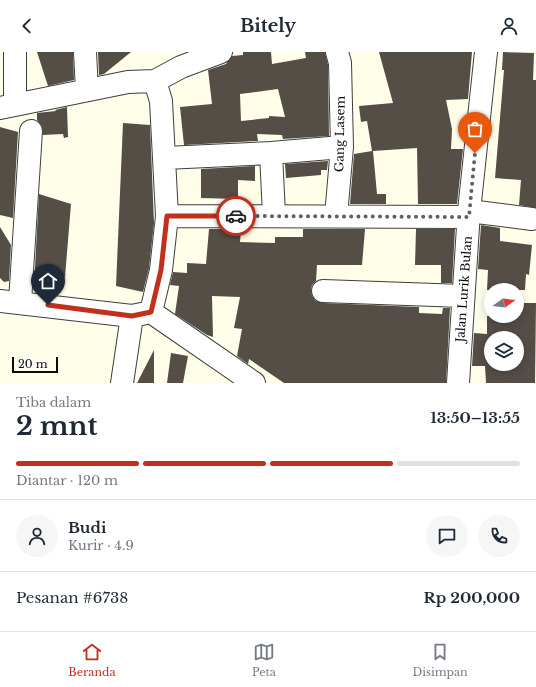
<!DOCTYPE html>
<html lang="id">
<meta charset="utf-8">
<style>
body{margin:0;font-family:"Libre Baskerville",serif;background:#f6f6f7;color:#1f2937;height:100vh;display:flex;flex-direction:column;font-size:15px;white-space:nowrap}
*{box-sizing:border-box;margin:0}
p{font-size:13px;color:#747a83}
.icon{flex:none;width:22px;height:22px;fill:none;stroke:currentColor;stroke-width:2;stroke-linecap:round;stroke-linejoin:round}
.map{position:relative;height:331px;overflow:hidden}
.panel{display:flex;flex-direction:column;background:#fff;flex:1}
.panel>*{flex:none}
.needle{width:26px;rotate:76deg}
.buttons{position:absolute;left:484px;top:231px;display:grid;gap:8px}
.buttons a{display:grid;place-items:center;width:40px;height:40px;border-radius:50%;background:#fff;box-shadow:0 2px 10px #0003;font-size:20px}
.scale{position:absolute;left:12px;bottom:10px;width:46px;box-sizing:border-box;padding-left:4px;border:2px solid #0b0b0b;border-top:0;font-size:11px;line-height:14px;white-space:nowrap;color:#0b0b0b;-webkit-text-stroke:3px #fff;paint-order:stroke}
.pin{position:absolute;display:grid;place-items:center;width:34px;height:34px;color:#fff;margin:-41px -17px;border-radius:50% 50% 50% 0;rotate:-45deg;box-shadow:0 0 4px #0007}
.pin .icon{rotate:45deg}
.courier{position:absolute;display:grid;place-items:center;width:40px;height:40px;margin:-20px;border:3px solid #c22f1c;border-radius:50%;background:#fff;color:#222;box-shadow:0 1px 5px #0007}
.summary em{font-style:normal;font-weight:700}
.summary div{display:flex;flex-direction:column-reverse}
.summary{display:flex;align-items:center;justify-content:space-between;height:68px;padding:0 16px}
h1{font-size:26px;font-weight:700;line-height:30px}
.bar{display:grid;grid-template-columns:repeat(4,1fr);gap:6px 4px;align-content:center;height:48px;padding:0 16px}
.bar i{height:5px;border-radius:3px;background:#e0e1e3}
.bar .current{background:#c22f1c}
.bar p{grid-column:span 4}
.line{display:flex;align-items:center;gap:10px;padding:0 16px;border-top:1px solid #e0e1e3}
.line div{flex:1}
.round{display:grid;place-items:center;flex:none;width:42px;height:42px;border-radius:21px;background:#f6f6f7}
header{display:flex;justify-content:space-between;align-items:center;height:52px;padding:0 16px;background:#fff;font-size:18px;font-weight:700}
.tab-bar{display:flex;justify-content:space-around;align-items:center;height:56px;border-top:1px solid #e0e1e3;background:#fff;font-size:11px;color:#747a83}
.tab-bar a{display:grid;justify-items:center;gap:2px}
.tab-bar .current{color:#c22f1c}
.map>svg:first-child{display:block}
.building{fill:#544e47;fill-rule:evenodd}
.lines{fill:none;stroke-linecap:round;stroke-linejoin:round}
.minor-casing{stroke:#3e3e3e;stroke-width:24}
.minor{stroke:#fff;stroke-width:22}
.done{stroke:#606059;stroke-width:4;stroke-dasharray:0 7.2}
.route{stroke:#c22f1c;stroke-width:5}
.labels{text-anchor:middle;stroke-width:4;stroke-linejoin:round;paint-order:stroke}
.street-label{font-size:12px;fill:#0b0b0b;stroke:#fff}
</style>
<header><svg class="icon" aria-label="back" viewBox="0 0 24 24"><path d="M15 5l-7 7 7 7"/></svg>Bitely<svg class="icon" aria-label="person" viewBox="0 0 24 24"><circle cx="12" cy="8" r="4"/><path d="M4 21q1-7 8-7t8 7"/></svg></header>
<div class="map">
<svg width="536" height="331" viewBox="0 0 536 331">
<rect width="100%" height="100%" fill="#fffee9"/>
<path class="building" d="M 37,0 L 73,0 L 74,28 L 48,34 Z
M 98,0 L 131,0 L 104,22 L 99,23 Z
M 243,0 L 271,0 L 272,12 L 306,6 L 305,0 L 325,0 L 328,13 L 329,84 L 283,87 L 282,83 L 257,82 L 258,89 L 184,93 L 180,55 L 212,52 L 208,18 L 226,12 L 232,4 L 243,3 ZM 278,37 L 285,65 L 269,64 L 269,66 L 241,69 L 240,42 Z
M 379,0 L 472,0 L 468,47 L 446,48 L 452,77 L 451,97 L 463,97 L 457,152 L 418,152 L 417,96 L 373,99 L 377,142 L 386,142 L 386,152 L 350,152 L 354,102 L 372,99 L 367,69 L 361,70 L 359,54 L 393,51 Z
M 503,0 L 534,1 L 533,28 L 536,28 L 536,156 L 519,153 L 521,128 L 495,126 L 504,18 L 502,18 Z
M 67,55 L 68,85 L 64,86 L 63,82 L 43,83 L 42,74 L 37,68 L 37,61 L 56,59 L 55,58 Z
M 123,71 L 150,73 L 154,171 L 149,216 L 143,240 L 116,234 Z
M 0,75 L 18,80 L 13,166 L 0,163 Z
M 328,109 L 327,118 L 321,118 L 321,123 L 286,126 L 285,112 Z
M 255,114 L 255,129 L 238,128 L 238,147 L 201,146 L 201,117 Z
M 39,142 L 71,152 L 65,225 L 34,233 Z
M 481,173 L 500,176 L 500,189 L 532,193 L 529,223 L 526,222 L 525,238 L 487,238 L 488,218 L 478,217 Z
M 0,175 L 11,193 L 9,229 L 4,230 L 0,226 Z
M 209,177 L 241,177 L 240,190 L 275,191 L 275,185 L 303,185 L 303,177 L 365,177 L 362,213 L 317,213 L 316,229 L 312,233 L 311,238 L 312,244 L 316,249 L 323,251 L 419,255 L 419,261 L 442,262 L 443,256 L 450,256 L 446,331 L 284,331 L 249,307 L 248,312 L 237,304 L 242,277 L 234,276 L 240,245 L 212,244 L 213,285 L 207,283 L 175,262 L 179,234 L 170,233 L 173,220 L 187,221 L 187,211 L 206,212 Z
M 416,177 L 455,177 L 452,231 L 441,231 L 441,213 L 415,213 Z
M 517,251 L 536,251 L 535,331 L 486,331 L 485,314 L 472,314 L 474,281 L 487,282 L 487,264 L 517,264 ZM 491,286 L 517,286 L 517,312 L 491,312 Z
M 154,298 L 154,331 L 137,331 Z
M 171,301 L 188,304 L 183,331 L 167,331 Z"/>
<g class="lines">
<g class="minor-casing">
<path id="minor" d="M 85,0 L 87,38
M 15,53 L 15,0
M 0,56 L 128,30 L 155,29 L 181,15 L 221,0
M 271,101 L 342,95
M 165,106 L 271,101 L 274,163
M 469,159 L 532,167
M 167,164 L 469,165
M 336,164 L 342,95 L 340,11 L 337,0
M 323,239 L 463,244
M 0,249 L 132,264 L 122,331
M 20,250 L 31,79
M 151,260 L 254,331
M 132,264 L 151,260 L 161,218 L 167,164 L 161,49 L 155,29
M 458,331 L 469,159 L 486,0"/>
</g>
<use href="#minor" class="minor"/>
</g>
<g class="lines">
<path class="done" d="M 236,164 L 469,165 L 475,101"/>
<path class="route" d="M 48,253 L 132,264 L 151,260 L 161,218 L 167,164 L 236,164"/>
</g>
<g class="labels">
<g class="street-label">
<text transform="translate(340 82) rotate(-89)" y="4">Gang Lasem</text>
<text transform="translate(464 237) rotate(-86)" y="4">Jalan Lurik Bulan</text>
</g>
</g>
</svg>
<div class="buttons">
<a><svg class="needle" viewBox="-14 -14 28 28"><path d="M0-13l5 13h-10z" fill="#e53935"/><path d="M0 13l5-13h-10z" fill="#747a83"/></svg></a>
<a><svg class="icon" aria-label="layers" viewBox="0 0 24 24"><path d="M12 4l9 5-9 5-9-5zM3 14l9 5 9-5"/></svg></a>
</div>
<div class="scale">20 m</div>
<div class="pin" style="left:475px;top:101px;background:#ea580c"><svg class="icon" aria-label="bag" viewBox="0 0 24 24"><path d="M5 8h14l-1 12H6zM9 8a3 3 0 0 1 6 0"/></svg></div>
<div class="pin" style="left:48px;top:253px;background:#1f2937"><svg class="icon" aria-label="home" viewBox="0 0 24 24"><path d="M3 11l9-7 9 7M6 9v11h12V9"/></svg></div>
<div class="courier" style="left:236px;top:164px"><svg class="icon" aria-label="car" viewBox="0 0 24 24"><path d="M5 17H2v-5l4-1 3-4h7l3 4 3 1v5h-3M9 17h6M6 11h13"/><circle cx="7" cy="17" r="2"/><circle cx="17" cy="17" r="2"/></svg></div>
</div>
<section class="panel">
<div class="summary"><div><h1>2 mnt</h1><p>Tiba dalam</p></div><em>13:50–13:55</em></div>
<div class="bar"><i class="current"></i><i class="current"></i><i class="current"></i><i></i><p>Diantar · 120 m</p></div>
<div class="line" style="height:72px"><a class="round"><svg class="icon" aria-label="person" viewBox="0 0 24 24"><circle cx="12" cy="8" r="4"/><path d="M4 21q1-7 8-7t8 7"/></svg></a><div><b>Budi</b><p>Kurir · 4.9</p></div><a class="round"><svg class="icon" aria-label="chat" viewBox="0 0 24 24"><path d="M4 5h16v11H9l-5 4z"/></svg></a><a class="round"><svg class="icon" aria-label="phone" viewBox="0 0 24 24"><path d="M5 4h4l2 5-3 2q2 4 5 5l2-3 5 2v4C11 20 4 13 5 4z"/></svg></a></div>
<div class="line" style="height:52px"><div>Pesanan #6738</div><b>Rp 200,000</b></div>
</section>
<nav class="tab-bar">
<a class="current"><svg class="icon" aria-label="home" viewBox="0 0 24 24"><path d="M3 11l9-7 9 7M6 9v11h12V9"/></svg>Beranda</a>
<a><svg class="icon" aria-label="map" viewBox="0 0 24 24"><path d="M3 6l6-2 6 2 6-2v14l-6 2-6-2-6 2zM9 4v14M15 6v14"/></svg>Peta</a>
<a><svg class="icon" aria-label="saved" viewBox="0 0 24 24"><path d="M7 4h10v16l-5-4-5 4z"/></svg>Disimpan</a>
</nav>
